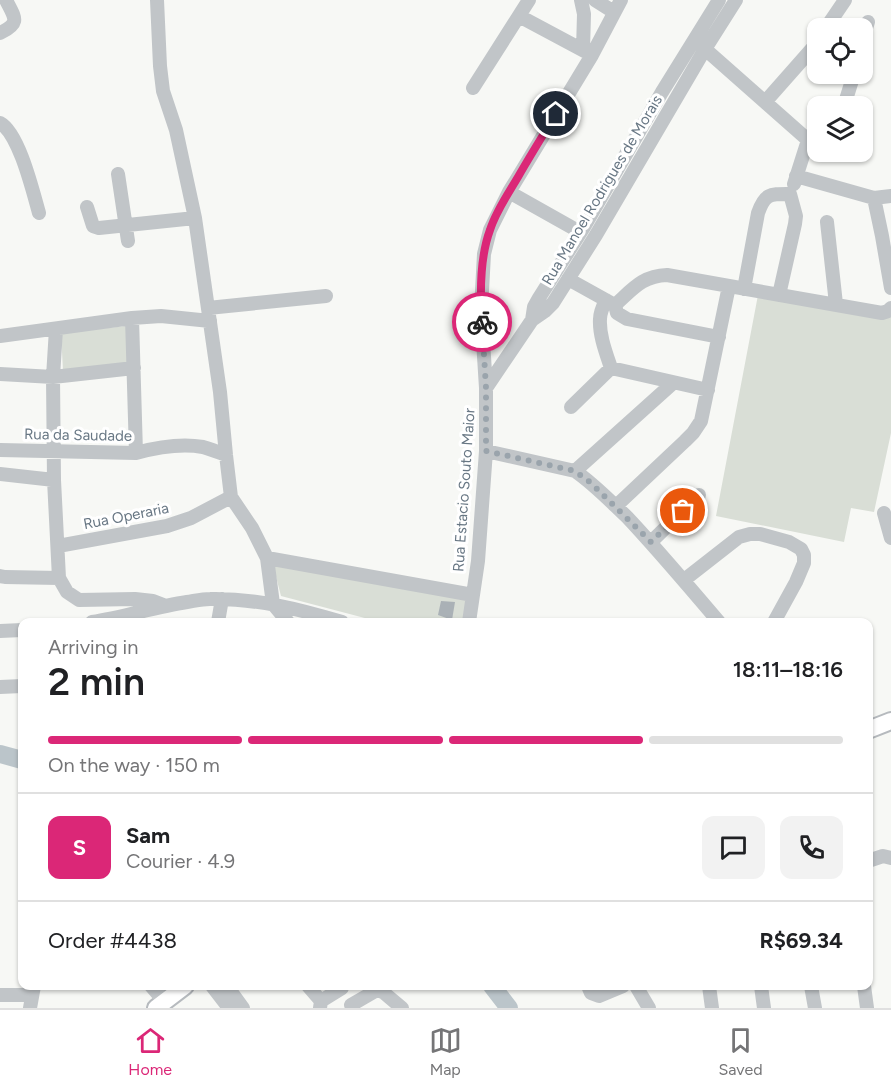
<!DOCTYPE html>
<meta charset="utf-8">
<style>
body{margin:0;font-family:Figtree,sans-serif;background:#f2f2f2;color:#202124;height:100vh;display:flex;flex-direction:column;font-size:22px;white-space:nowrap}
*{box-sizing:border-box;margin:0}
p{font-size:20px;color:#757577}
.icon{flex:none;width:33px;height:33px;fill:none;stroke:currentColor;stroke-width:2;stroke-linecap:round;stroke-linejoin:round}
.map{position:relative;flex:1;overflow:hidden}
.details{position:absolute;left:18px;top:618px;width:855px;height:372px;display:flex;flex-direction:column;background:#fff;border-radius:12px;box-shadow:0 2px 4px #0004}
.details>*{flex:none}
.controls{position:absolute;left:807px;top:18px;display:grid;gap:12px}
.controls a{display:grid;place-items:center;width:66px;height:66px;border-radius:12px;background:#fff;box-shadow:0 2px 4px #0004;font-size:30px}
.pin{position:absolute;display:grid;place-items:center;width:51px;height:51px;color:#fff;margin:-26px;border:3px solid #fff;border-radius:50%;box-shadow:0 2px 6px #0007}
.courier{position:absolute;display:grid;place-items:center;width:60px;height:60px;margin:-30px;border:4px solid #db2777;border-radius:50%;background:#fff;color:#222;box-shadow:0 2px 8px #0007}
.head em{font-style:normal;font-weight:600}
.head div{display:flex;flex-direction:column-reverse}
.head{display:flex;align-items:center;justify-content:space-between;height:102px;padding:0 30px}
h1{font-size:39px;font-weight:600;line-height:45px}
.bar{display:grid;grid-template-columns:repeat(4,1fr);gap:9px 6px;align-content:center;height:72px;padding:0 30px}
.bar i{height:8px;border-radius:4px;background:#e0e0e0}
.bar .current{background:#db2777}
.bar p{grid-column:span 4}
.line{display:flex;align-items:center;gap:15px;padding:0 30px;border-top:2px solid #e0e0e0}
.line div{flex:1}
.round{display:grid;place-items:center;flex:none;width:63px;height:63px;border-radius:12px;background:#f2f2f2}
.menu{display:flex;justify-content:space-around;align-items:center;height:84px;border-top:2px solid #e0e0e0;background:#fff;font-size:16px;color:#757577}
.menu a{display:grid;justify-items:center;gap:3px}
.menu .current{color:#db2777}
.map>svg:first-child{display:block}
.green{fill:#d9ded6}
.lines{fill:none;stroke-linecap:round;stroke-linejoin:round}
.river{stroke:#bbc5ca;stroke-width:18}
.building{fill:#aab1b6}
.major-casing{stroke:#b6babe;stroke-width:20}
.minor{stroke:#c1c5c8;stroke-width:14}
.major{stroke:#fff;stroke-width:16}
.done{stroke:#9aa4ac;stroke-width:6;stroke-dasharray:0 10.8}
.route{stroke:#db2777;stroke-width:8}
.labels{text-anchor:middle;stroke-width:6;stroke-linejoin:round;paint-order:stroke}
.street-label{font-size:15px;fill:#687784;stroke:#fff}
</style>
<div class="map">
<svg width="891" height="1008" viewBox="0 0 891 1008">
<rect width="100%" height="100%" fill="#f7f8f5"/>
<path class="green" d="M 758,295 L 891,316 L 891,433 L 874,512 L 851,508 L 844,542 L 716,516 Z
M 126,326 L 128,363 L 63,371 L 61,333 Z
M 273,565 L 468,599 L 464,622 L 380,622 L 281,596 Z"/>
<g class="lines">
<path class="river" d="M 0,754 L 22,760
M 492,986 L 509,1008"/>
</g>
<path class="building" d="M 441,601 L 455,602 L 452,620 L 438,615 Z"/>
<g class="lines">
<g class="major-casing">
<path id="major" d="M 868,730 L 891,721
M 156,1008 L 185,986"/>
</g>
<path class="minor" d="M 157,0 L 160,66 L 163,91 L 176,130 L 195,218 L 220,392 L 226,455 L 231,497 L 252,528 L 267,558 L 273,604
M 581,0 L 584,14 L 583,50
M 595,0 L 614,12
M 519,16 L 592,55
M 826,28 L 845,0
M 0,33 C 21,23 15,18 6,0
M 862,41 L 868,22
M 705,49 L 808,140 L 818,142
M 473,88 L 529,0
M 765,102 L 818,42
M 844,106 L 854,74
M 0,123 C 19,133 33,192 39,213
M 118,174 L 128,241
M 796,176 L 874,198 L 891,196
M 794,184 L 808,140
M 509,192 L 580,232
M 874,198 L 882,236 L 891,288
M 87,207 L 93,226 L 99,228 L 195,218
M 827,222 L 836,304
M 568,279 L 613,304
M 744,289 L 758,213 C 765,193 770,194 790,194
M 779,295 L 795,224 L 796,216 L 790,194
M 606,300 C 603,306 600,312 600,319 C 599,335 606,353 611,368 L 708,390
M 615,305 C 633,289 642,276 667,275 L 882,313 L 888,311 L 891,308
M 615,305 L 617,313 L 627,319 L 719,337
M 208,308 L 326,296
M 132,318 L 136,453
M 532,320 L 534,307 L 539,298 L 584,227 L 662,92 L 719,0
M 56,329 L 53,377 L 54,480 L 59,578 L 67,592 L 79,600 L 135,599 L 153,601 L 166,606
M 0,336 L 132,318 L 161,316 L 210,321
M 0,374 L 53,377 L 134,368
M 486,388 L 532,320 L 545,311 L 553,303 L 596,235 L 705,49 L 736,0
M 571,407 L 611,368
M 0,450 L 136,453 C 158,447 180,443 203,447 C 210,449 218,452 226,455
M 486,451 L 575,471 C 594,484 610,501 627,517 C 659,551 689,587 719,622
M 575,471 L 673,383
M 0,474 L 54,480
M 616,506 L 685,441 L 693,433 L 701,421 L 729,286
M 884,513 L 891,538
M 651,542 L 699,495
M 58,546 L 167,526 L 191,518 L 231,497
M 267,558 L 473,595
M 0,576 L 5,577 L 59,578
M 684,580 L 739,537 L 750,534 L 760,534 L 789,542 L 801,549 L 804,555 L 804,563 L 796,582 L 774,622
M 273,604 L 288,622
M 92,622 C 124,617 155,607 187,602 C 194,601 202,599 210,599 C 255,598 299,609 342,622
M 218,622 L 222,599
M 469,622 L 478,561 L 486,451 L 486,388 L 481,309 L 484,254 L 490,230 L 509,192 L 592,55 L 621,0
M 0,631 L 22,630
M 0,687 L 22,686
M 868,861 L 883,856 L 891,858
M 151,986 L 164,1001
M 212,986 L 229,1008
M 227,986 L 243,1008
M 308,986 L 321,1001
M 588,986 L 591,993 L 599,996 L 623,986
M 636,986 L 649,1008
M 709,986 L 712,1008
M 761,986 L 764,1008
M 811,986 L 815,1008
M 864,986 L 867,1008
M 0,995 L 31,995
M 351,1005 L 377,990 L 383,992 L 402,1008
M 30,1008 L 34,986
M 320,1008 L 321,1001 L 342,988"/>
<use href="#major" class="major"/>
</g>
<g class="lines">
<path class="done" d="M 482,322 L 486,388 L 486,451 L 575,471 L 591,483 L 651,542 L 683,511"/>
<path class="route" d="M 482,322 C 480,294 480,257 490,230 C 496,211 508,194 518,177 C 530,156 543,135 556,114"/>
</g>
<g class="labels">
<g class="street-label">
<text transform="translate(602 190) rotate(-59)" y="5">Rua Manoel Rodrigues de Morais</text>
<text transform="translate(78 435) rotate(1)" y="5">Rua da Saudade</text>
<text transform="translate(464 490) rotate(-86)" y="5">Rua Estacio Souto Maior</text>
<text transform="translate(126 516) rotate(-11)" y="5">Rua Operaria</text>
</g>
</g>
</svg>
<div class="controls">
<a><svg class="icon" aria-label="locate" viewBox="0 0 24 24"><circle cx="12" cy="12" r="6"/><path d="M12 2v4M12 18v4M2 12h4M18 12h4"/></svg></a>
<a><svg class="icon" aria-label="layers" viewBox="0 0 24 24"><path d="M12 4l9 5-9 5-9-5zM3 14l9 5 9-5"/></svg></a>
</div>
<div class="pin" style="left:683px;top:511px;background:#ea580c"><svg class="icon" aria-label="bag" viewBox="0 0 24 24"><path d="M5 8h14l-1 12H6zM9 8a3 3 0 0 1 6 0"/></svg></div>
<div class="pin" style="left:556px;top:114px;background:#1f2937"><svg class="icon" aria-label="home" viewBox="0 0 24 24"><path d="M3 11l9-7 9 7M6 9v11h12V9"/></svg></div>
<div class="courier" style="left:482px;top:322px"><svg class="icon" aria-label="bike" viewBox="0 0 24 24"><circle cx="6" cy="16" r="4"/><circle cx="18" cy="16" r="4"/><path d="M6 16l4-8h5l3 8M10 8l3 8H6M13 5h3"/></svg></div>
<section class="details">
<div class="head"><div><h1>2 min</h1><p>Arriving in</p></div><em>18:11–18:16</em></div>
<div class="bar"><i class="current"></i><i class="current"></i><i class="current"></i><i></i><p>On the way · 150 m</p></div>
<div class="line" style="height:108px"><b class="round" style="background:#db2777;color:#fff">S</b><div><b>Sam</b><p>Courier · 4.9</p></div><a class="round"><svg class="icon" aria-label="chat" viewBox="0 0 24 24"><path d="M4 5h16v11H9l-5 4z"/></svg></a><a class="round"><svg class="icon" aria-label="phone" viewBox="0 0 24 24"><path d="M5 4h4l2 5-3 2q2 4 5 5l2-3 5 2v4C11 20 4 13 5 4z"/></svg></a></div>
<div class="line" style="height:78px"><div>Order #4438</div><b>R$69.34</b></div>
</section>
</div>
<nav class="menu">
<a class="current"><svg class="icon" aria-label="home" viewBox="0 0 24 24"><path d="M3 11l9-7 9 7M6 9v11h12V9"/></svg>Home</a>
<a><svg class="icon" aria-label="map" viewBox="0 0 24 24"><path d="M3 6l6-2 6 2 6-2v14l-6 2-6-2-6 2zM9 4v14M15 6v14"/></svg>Map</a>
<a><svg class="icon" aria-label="saved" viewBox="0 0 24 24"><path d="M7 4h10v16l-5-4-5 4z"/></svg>Saved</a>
</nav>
